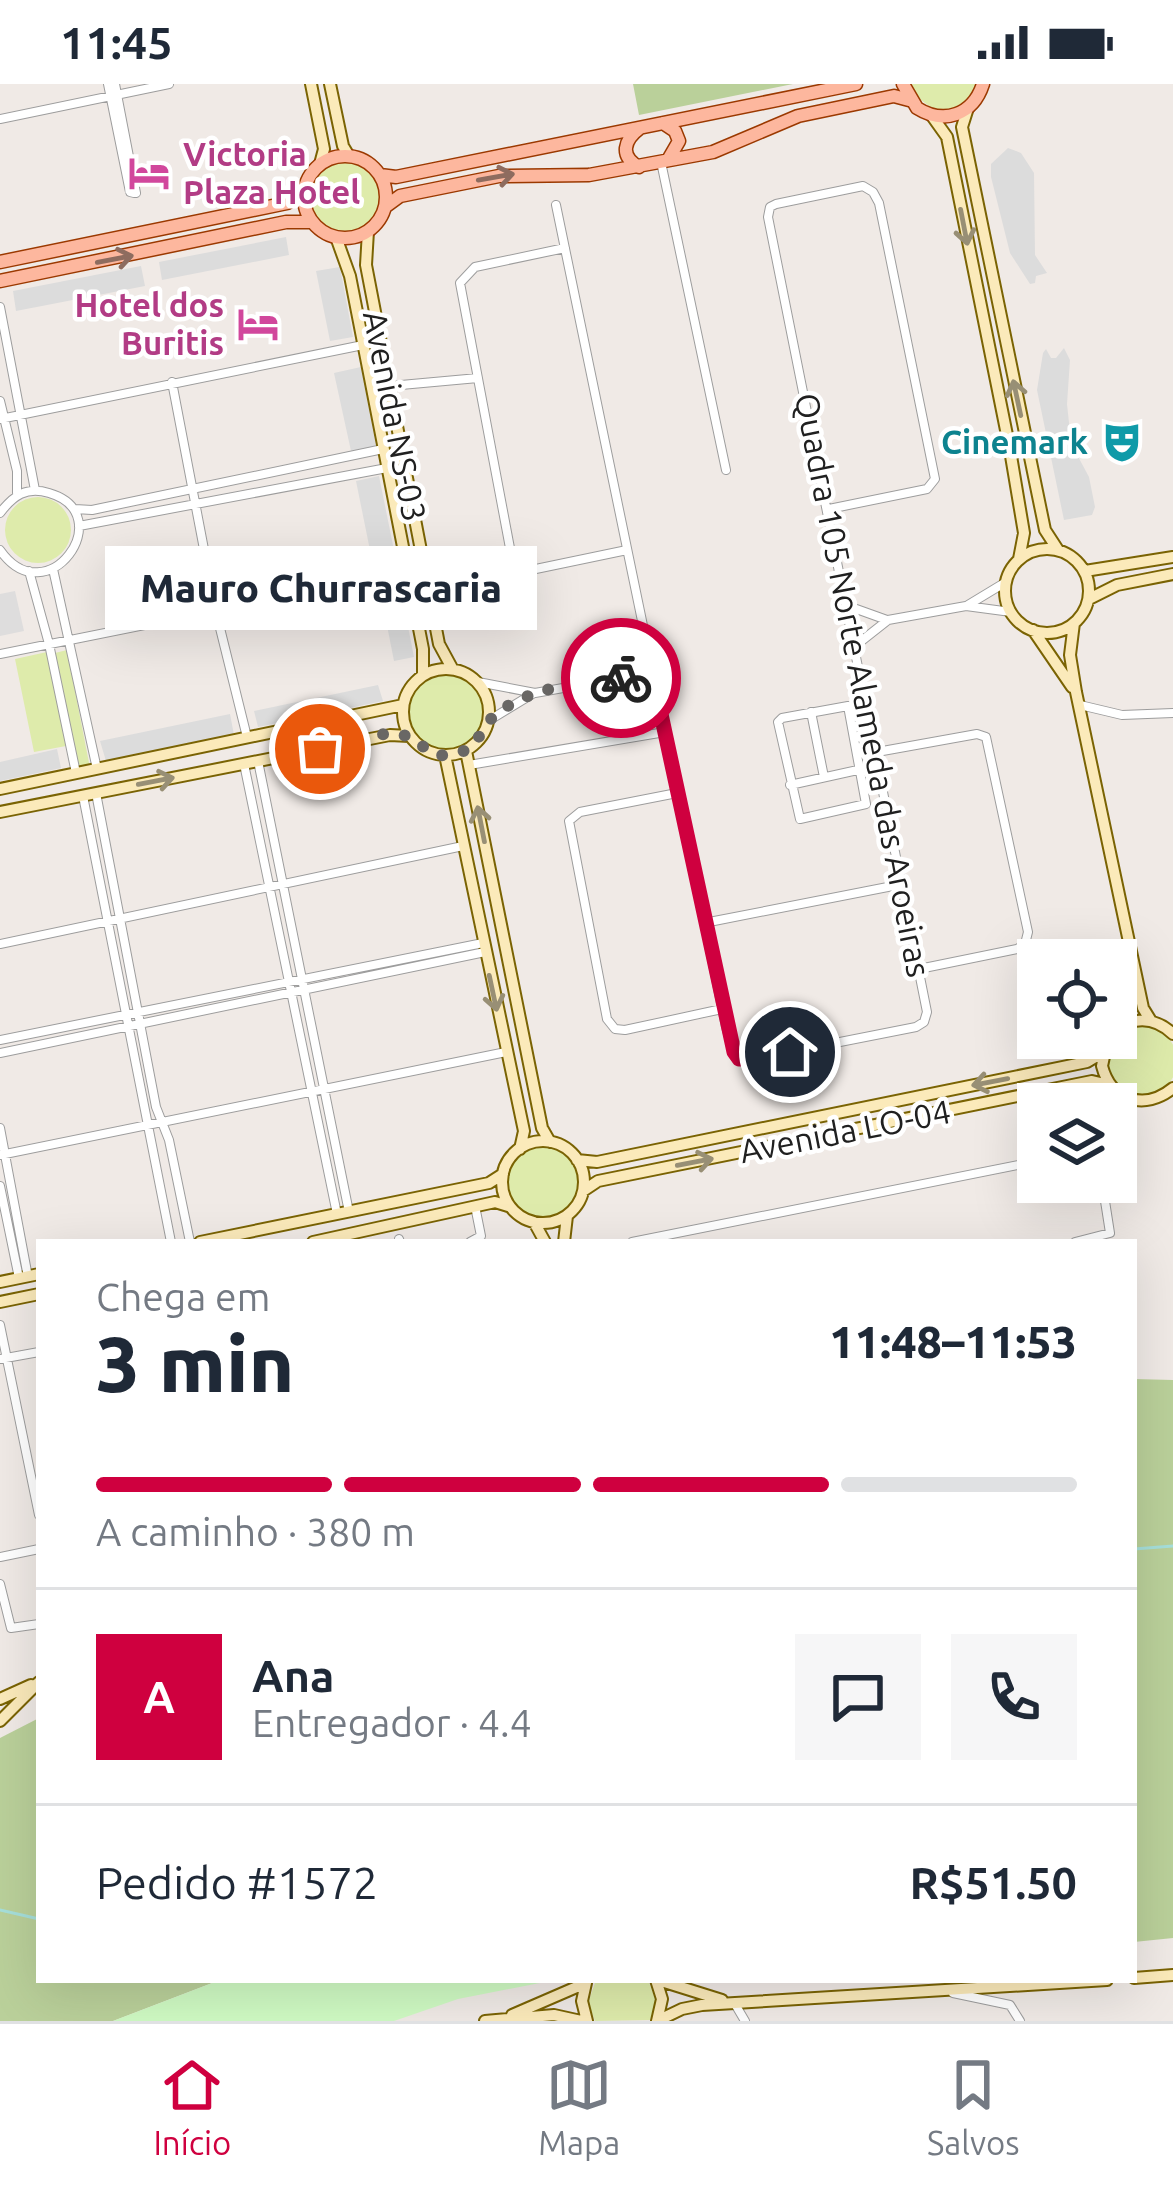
<!DOCTYPE html>
<html lang="pt">
<meta charset="utf-8">
<style>
body{margin:0;font-family:Ubuntu,sans-serif;background:#f6f6f7;color:#1f2937;height:100vh;display:flex;flex-direction:column;font-size:45px;white-space:nowrap}
*{box-sizing:border-box;margin:0}
p{font-size:39px;color:#747a83}
.icon{flex:none;width:66px;height:66px;fill:none;stroke:currentColor;stroke-width:2;stroke-linecap:round;stroke-linejoin:round}
.map{position:relative;flex:1;overflow:hidden}
.side{position:absolute;left:36px;top:1155px;width:1101px;height:744px;display:flex;flex-direction:column;background:#fff;border-radius:0px;box-shadow:0 12px 48px #0002}
.side>*{flex:none}
.fabs{position:absolute;left:1017px;top:855px;display:grid;gap:24px}
.fabs a{display:grid;place-items:center;width:120px;height:120px;border-radius:0px;background:#fff;box-shadow:0 12px 48px #0002;font-size:60px}
.pin{position:absolute;display:grid;place-items:center;width:102px;height:102px;color:#fff;margin:-51px;border:6px solid #fff;border-radius:50%;box-shadow:0 3px 12px #0007}
.courier{position:absolute;display:grid;place-items:center;width:120px;height:120px;margin:-60px;border:9px solid #cf003f;border-radius:50%;background:#fff;color:#222;box-shadow:0 3px 15px #0007}
.bubble{position:absolute;height:84px;border-radius:0px;background:#fff;box-shadow:0 12px 48px #0002;font-size:39px;font-weight:800;line-height:84px;text-align:center}
.head em{font-style:normal;font-weight:800}
.head div{display:flex;flex-direction:column-reverse}
.head{display:flex;align-items:center;justify-content:space-between;height:204px;padding:0 60px}
h1{font-size:78px;font-weight:800;line-height:90px}
.bar{display:grid;grid-template-columns:repeat(4,1fr);gap:18px 12px;align-content:center;height:144px;padding:0 60px}
.bar i{height:15px;border-radius:9px;background:#e0e1e3}
.bar .active{background:#cf003f}
.bar p{grid-column:span 4}
.line{display:flex;align-items:center;gap:30px;padding:0 60px;border-top:3px solid #e0e1e3}
.line div{flex:1}
.round{display:grid;place-items:center;flex:none;width:126px;height:126px;border-radius:0px;background:#f6f6f7}
.status{display:flex;justify-content:space-between;align-items:center;height:84px;padding:0 60px;background:#fff;direction:ltr}
.status svg{height:33px;fill:currentColor}
.menu{display:flex;justify-content:space-around;align-items:center;height:168px;border-top:3px solid #e0e1e3;background:#fff;font-size:33px;color:#747a83}
.menu a{display:grid;justify-items:center;gap:6px}
.menu .active{color:#cf003f}
.map>svg:first-child{display:block}
.residential{fill:#dedddd}
.grass{fill:#deebab}
.forest{fill:#bad09a}
.park{fill:#cffac3}
.parking{fill:#dcdcdc}
.lines{fill:none;stroke-linecap:round;stroke-linejoin:round}
.stream{stroke:#a6dfda;stroke-width:3}
.street-casing{stroke:#9d9d9d;stroke-width:10}
.secondary-casing{stroke:#7a6303;stroke-width:14}
.primary-casing{stroke:#9b3900;stroke-width:15}
.street{stroke:#fff;stroke-width:8}
.secondary{stroke:#fbeaba;stroke-width:10}
.primary{stroke:#fdb79e;stroke-width:12}
.oneway{stroke:#8e6c5f}
.oneway2{stroke:#988f75}
.done{stroke:#696765;stroke-width:12;stroke-dasharray:0 21.6}
.route{stroke:#cf003f;stroke-width:15}
.labels{text-anchor:middle;stroke-width:9;stroke-linejoin:round;paint-order:stroke}
.hotel-label{font-size:33px;font-weight:bold;fill:#b23c85;stroke:#fff;text-anchor:start}
.street-label{font-size:33px;fill:#202020;stroke:#fff}
.culture-label{font-size:33px;font-weight:bold;fill:#0d838f;stroke:#fff;text-anchor:end}
</style>
<div class="status"><b>11:45</b><svg viewBox="0 0 49 12"><path d="M0 12V9h3v3zM5 12V6h3v6zM10 12V3h3v9zM15 12V0h3v12zM26 1h20v11H26zM47 4h2v5h-2z"/></svg></div>
<div class="map">
<svg width="1173" height="1937" viewBox="0 0 1173 1937">
<rect width="100%" height="100%" fill="#f0eae6"/>
<path class="residential" d="M 15,507 L 24,547 L 0,552 L 0,510 Z"/>
<path class="grass" d="M 908,0 L 978,0 C 961,40 928,32 908,0 Z
M308 114a36 36 0 1 1 72 0a36 36 0 1 1-72 0Z
M5 446a33 33 0 1 1 66 0a33 33 0 1 1-66 0Z
M 67,566 L 90,684 L 80,687 L 55,569 Z
M 47,568 L 66,662 L 34,668 L 15,575 Z
M409 628a37 37 0 1 1 74 0a37 37 0 1 1-74 0Z
M1107 977a35 35 0 1 1 70 0a35 35 0 1 1-70 0Z
M507 1098a36 36 0 1 1 72 0a36 36 0 1 1-72 0Z
M 596,1896 L 648,1896 L 656,1917 L 650,1936 L 595,1937 L 588,1919 Z"/>
<path class="forest" d="M 633,0 L 793,0 L 639,31 Z
M 1134,1295 L 1173,1296 L 1173,1854 L 1134,1858 Z
M 39,1634 L 39,1896 L 220,1896 L 113,1937 L 0,1937 L 0,1654 Z"/>
<path class="park" d="M 220,1896 L 555,1896 L 458,1915 L 394,1937 L 113,1937 Z"/>
<path class="parking" d="M 1008,64 L 1021,69 L 1034,89 L 1035,171 L 1047,189 L 1036,192 L 1035,199 L 1030,200 L 1010,169 L 991,93 L 991,80 Z
M 286,153 L 289,171 L 162,196 L 159,178 Z
M 141,182 L 145,202 L 16,227 L 13,207 Z
M 340,183 L 353,253 L 330,257 L 316,187 Z
M 1064,264 L 1070,276 L 1067,320 L 1070,348 L 1074,365 L 1089,393 L 1095,423 L 1092,431 L 1064,436 L 1037,306 L 1043,269 L 1046,265 L 1051,274 L 1056,274 Z
M 361,283 L 376,362 L 351,367 L 334,289 Z
M 379,392 L 396,476 L 373,481 L 356,397 Z
M 400,502 L 414,573 L 394,577 L 380,506 Z
M 378,601 L 383,617 L 258,643 L 254,627 Z
M 230,630 L 234,651 L 106,677 L 100,657 Z
M 57,665 L 61,684 L 0,697 L 0,678 Z"/>
<g class="lines">
<path class="stream" d="M 1134,1465 L 1173,1462
M 0,1826 L 39,1835"/>
<g class="street-casing">
<path id="street" d="M 108,0 L 130,108 L 134,109
M 115,0 L 136,109
M 0,35 L 169,0
M 661,78 L 726,386
M 556,121 L 726,943 L 733,968 L 744,977 L 916,943 L 924,938 L 927,928 L 768,133 L 770,123 L 776,120 L 863,102 L 873,108 L 879,119 L 935,395 L 927,405 L 829,425
M 565,164 L 475,183 L 460,199 L 513,480 L 531,486 L 627,466
M 0,223 L 35,406
M 172,298 L 216,528 L 247,653
M 390,302 L 478,294
M 0,317 L 17,387 L 17,409
M 0,335 L 363,261
M 75,425 L 92,426 L 383,365
M 0,429 C 13,412 26,402 49,409 C 121,430 47,533 0,466
M 79,442 L 387,384
M 53,485 L 97,685
M 29,487 L 49,560 L 76,689
M 968,521 L 1006,498
M 848,522 L 887,536
M 855,562 L 888,536 L 966,522 L 1011,528
M 0,570 L 409,488
M 619,593 L 656,607
M 478,598 L 535,609 L 608,596 L 619,593 L 648,567
M 1080,621 L 1122,631 L 1173,629
M 848,622 L 866,720 L 800,735 L 778,638 L 782,634 Z
M 811,628 L 824,693
M 488,637 L 534,609
M 877,668 L 977,650 L 986,653 L 1028,848 L 1025,860 L 1017,865 L 919,885
M 258,677 L 349,1128
M 244,680 L 337,1130
M 469,681 L 665,648
M 790,701 L 880,681
M 96,709 L 156,1023 L 169,1056 L 190,1158
M 677,709 L 580,728 L 569,737 L 607,935 L 615,945 L 625,946 L 722,925
M 83,712 L 171,1158
M 704,839 L 903,800
M 0,860 L 463,762
M 0,956 L 483,859
M 0,969 L 485,868
M 0,1044 L 28,1193
M 0,1071 L 506,968
M 0,1102 L 19,1194
M 399,1155 L 400,1158
M 470,1158 L 481,1152 L 475,1122
M 632,1158 L 1038,1077
M 1075,1158 L 1110,1149 L 1102,1098
M 0,1241 L 39,1431
M 0,1275 L 39,1268
M 0,1473 L 39,1465
M 0,1500 L 11,1544 L 39,1540
M 953,1909 L 1010,1921 L 1020,1937
M 735,1920 L 745,1937"/>
</g>
<g class="secondary-casing">
<path id="secondary" d="M 311,0 L 324,65 L 320,80
M 330,0 L 343,62 L 349,72
M 968,24 L 962,43 L 1045,446 L 1058,466
M 932,32 L 947,53 L 1010,366 L 1024,449 L 1019,475
M 368,147 L 366,181 L 439,560 L 452,584
M 336,153 L 350,192 L 423,565 L 423,590
M1005 507a42 42 0 1 1 84 0a42 42 0 1 1-84 0Z
M 1085,487 L 1173,473
M 1089,515 L 1117,501 L 1173,490
M 1074,539 L 1070,571 L 1076,608 L 1143,924 L 1151,937
M 1033,546 L 1072,603
M403 628a43 43 0 1 1 86 0a43 43 0 1 1-86 0Z
M 466,667 L 542,1044 L 550,1058
M 445,671 L 524,1047 L 520,1065
M 0,705 L 403,621
M 0,728 L 390,651 L 409,652
M 1118,944 L 1121,901 L 1129,878
M 1116,945 C 1136,932 1156,934 1173,950
M 1108,954 L 1102,982 C 1111,1017 1145,1027 1173,1004
M502 1098a41 41 0 1 1 82 0a41 41 0 1 1-82 0Z
M 577,1076 L 597,1078 L 1087,978 L 1102,969
M 583,1107 L 598,1097 L 1092,997 L 1109,1001
M 534,1138 L 545,1158
M 200,1158 L 489,1099 L 503,1090
M 313,1158 L 495,1118 L 508,1122
M 564,1158 L 567,1132
M 0,1198 L 39,1190
M 0,1218 L 39,1210
M 0,1615 L 31,1601
M 0,1637 L 39,1598
M 1134,1894 L 1173,1891
M 656,1896 L 662,1915 L 657,1937
M 658,1896 L 722,1916
M 586,1899 L 582,1917 L 587,1937
M 512,1931 L 586,1899
M 485,1937 L 554,1931 L 581,1937
M 657,1937 L 682,1925 L 702,1921 L 1107,1896"/>
</g>
<g class="primary-casing">
<path id="primary" d="M 903,0 L 917,24 C 944,41 973,31 983,0
M 663,39 L 675,47 L 679,57 L 668,76
M304 113a41 41 0 1 1 82 0a41 41 0 1 1-82 0Z
M 639,83 C 619,72 624,56 640,44
M 380,91 L 396,93 L 856,0
M 385,123 L 400,112 L 499,92 L 589,91 L 713,68 L 798,32 L 894,12 L 909,16
M 0,178 L 287,119 L 304,107
M 0,197 L 286,138 L 312,138"/>
</g>
<use href="#street" class="street"/>
<use href="#secondary" class="secondary"/>
<use href="#primary" class="primary"/>
</g>
<defs><path id="oneway-shaft" d="M-6 0H5M1.5-3L5.5 0L1.5 3" fill="none" stroke-width="1.6" stroke-linecap="round" stroke-linejoin="round" transform="scale(3)"/></defs>
<g class="oneway">
<use href="#oneway-shaft" transform="translate(496 93) rotate(-10)"/>
<use href="#oneway-shaft" transform="translate(115 175) rotate(-11)"/>
</g>
<g class="oneway2">
<use href="#oneway-shaft" transform="translate(964 143) rotate(79)"/>
<use href="#oneway-shaft" transform="translate(1017 314) rotate(-102)"/>
<use href="#oneway-shaft" transform="translate(156 697) rotate(-11)"/>
<use href="#oneway-shaft" transform="translate(481 740) rotate(-101)"/>
<use href="#oneway-shaft" transform="translate(493 909) rotate(78)"/>
<use href="#oneway-shaft" transform="translate(990 998) rotate(169)"/>
<use href="#oneway-shaft" transform="translate(695 1078) rotate(-11)"/>
</g>
<g class="lines">
<path class="done" d="M 320,665 C 343,660 378,646 402,651 C 425,655 426,680 461,668 C 479,662 479,647 491,635 C 522,604 580,598 621,594"/>
<path class="route" d="M 621,594 L 656,607 L 734,968 L 739,975 L 790,968"/>
</g>
<defs>
<g id="hotel-bare" transform="scale(3.24)"><path d="M-6-4.5h1.5V1H6V5H4.5V3h-9V5H-6ZM-4 0a1.8 1.8 0 1 1 3.6 0ZM.5 0V-2.5h3Q6-2.5 6 0Z" fill="#d1479c" stroke="#fff" stroke-width="2.5" paint-order="stroke"/></g>
<g id="theatre-bare" transform="scale(3.24)"><path d="M-5-5.5Q0-4 5-5.5V0Q5 5 0 6Q-5 5-5 0ZM-3.3-2.5H-1v1.5H-3.3ZM1-2.5H3.3v1.5H1ZM-2.8 1Q0 5.5 2.8 1Z" fill="#0f9aa8" stroke="#fff" stroke-width="2.5" paint-order="stroke"/></g>
</defs>
<g fill-rule="evenodd">
<use href="#hotel-bare" x="149" y="89"/>
<use href="#hotel-bare" x="258" y="240"/>
<use href="#theatre-bare" x="1122" y="358"/>
</g>
<g class="labels">
<g class="hotel-label">
<text x="183" y="82">Victoria<tspan x="183" dy="38">Plaza Hotel</tspan></text>
<text x="224" y="233" text-anchor="end">Hotel dos<tspan x="224" dy="38">Buritis</tspan></text>
</g>
<g class="street-label">
<text transform="translate(395 332) rotate(79)" y="12">Avenida NS-03</text>
<text transform="translate(863 601) rotate(79)" y="12">Quadra 105 Norte Alameda das Aroeiras</text>
<text transform="translate(845 1047) rotate(-11)" y="12">Avenida LO-04</text>
</g>
<g class="culture-label">
<text x="1088" y="370">Cinemark</text>
</g>
</g>
</svg>
<div class="fabs">
<a><svg class="icon" aria-label="locate" viewBox="0 0 24 24"><circle cx="12" cy="12" r="6"/><path d="M12 2v4M12 18v4M2 12h4M18 12h4"/></svg></a>
<a><svg class="icon" aria-label="layers" viewBox="0 0 24 24"><path d="M12 4l9 5-9 5-9-5zM3 14l9 5 9-5"/></svg></a>
</div>
<div class="pin" style="left:320px;top:665px;background:#ea580c"><svg class="icon" aria-label="bag" viewBox="0 0 24 24"><path d="M5 8h14l-1 12H6zM9 8a3 3 0 0 1 6 0"/></svg></div>
<div class="pin" style="left:790px;top:968px;background:#1f2937"><svg class="icon" aria-label="home" viewBox="0 0 24 24"><path d="M3 11l9-7 9 7M6 9v11h12V9"/></svg></div>
<div class="courier" style="left:621px;top:594px"><svg class="icon" aria-label="bike" viewBox="0 0 24 24"><circle cx="6" cy="16" r="4"/><circle cx="18" cy="16" r="4"/><path d="M6 16l4-8h5l3 8M10 8l3 8H6M13 5h3"/></svg></div>
<div class="bubble" style="left:105px;top:462px;width:432px">Mauro Churrascaria</div>
<section class="side">
<div class="head"><div><h1>3 min</h1><p>Chega em</p></div><em>11:48–11:53</em></div>
<div class="bar"><i class="active"></i><i class="active"></i><i class="active"></i><i></i><p>A caminho · 380 m</p></div>
<div class="line" style="height:216px"><b class="round" style="background:#cf003f;color:#fff">A</b><div><b>Ana</b><p>Entregador · 4.4</p></div><a class="round"><svg class="icon" aria-label="chat" viewBox="0 0 24 24"><path d="M4 5h16v11H9l-5 4z"/></svg></a><a class="round"><svg class="icon" aria-label="phone" viewBox="0 0 24 24"><path d="M5 4h4l2 5-3 2q2 4 5 5l2-3 5 2v4C11 20 4 13 5 4z"/></svg></a></div>
<div class="line" style="height:156px"><div>Pedido #1572</div><b>R$51.50</b></div>
</section>
</div>
<nav class="menu">
<a class="active"><svg class="icon" aria-label="home" viewBox="0 0 24 24"><path d="M3 11l9-7 9 7M6 9v11h12V9"/></svg>Início</a>
<a><svg class="icon" aria-label="map" viewBox="0 0 24 24"><path d="M3 6l6-2 6 2 6-2v14l-6 2-6-2-6 2zM9 4v14M15 6v14"/></svg>Mapa</a>
<a><svg class="icon" aria-label="saved" viewBox="0 0 24 24"><path d="M7 4h10v16l-5-4-5 4z"/></svg>Salvos</a>
</nav>
